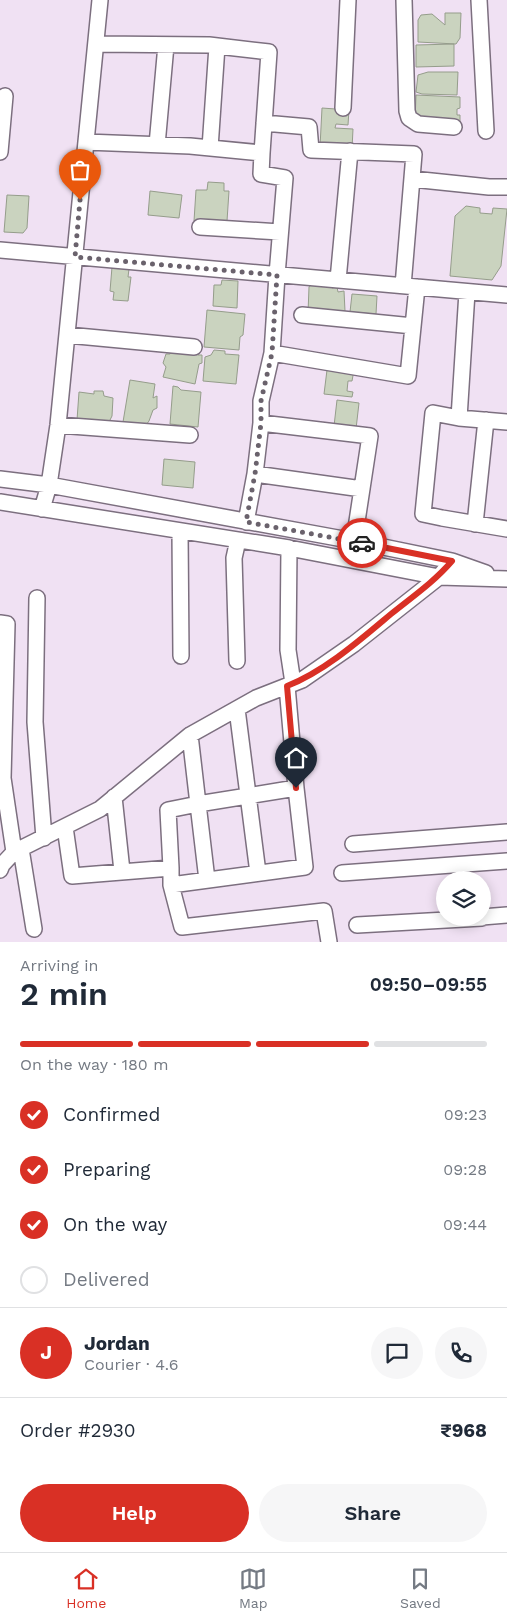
<!DOCTYPE html>
<meta charset="utf-8">
<style>
body{margin:0;font-family:"Work Sans",sans-serif;background:#f6f6f7;color:#1f2937;height:100vh;display:flex;flex-direction:column;font-size:19px;white-space:nowrap}
*{box-sizing:border-box;margin:0}
p{font-size:16px;color:#747a83}
.icon{flex:none;width:28px;height:28px;fill:none;stroke:currentColor;stroke-width:2;stroke-linecap:round;stroke-linejoin:round}
.map{position:relative;height:942px;overflow:hidden}
.details{display:flex;flex-direction:column;background:#fff;flex:1}
.details>*{flex:none}
.tools{position:absolute;left:436px;top:871px;display:grid;gap:10px}
.tools a{display:grid;place-items:center;width:55px;height:55px;border-radius:50%;background:#fff;box-shadow:0 2px 12px #0003;font-size:25px}
.pin{position:absolute;display:grid;place-items:center;width:42px;height:42px;color:#fff;margin:-51px -21px;border-radius:50% 50% 50% 0;rotate:-45deg;box-shadow:0 0 5px #0007}
.pin .icon{rotate:45deg}
.courier{position:absolute;display:grid;place-items:center;width:50px;height:50px;margin:-25px;border:4px solid #d93025;border-radius:50%;background:#fff;color:#222;box-shadow:0 1px 6px #0007}
.head em{font-style:normal;font-weight:600}
.head div{display:flex;flex-direction:column-reverse}
.head{display:flex;align-items:center;justify-content:space-between;height:85px;padding:0 20px}
h1{font-size:32px;font-weight:600;line-height:38px}
.bar{display:grid;grid-template-columns:repeat(4,1fr);gap:8px 5px;align-content:center;height:60px;padding:0 20px}
.bar i{height:6px;border-radius:4px;background:#e0e1e3}
.bar .on{background:#d93025}
.bar p{grid-column:span 4}
.line{display:flex;align-items:center;gap:12px;padding:0 20px;border-top:1px solid #e0e1e3}
.line div{flex:1}
.round{display:grid;place-items:center;flex:none;width:52px;height:52px;border-radius:26px;background:#f6f6f7}
ol{padding:0 20px;list-style:none}
li{display:flex;align-items:center;gap:15px;height:55px}
li p{margin-inline-start:auto}
li .icon{padding:5px;border-radius:50%;background:#d93025;color:#fff;stroke-width:4}
li:last-child{color:#747a83}
li i{width:28px;height:28px;border:2px solid #e0e1e3;border-radius:50%}
.primary-button{display:flex;gap:10px;margin-top:auto;padding:10px 20px}
.primary-button a{flex:1;height:58px;border-radius:30px;background:#d93025;color:#fff;font-size:20px;font-weight:600;line-height:58px;text-align:center}
.primary-button a+a{background:#f6f6f7;color:#1f2937}
.dock{display:flex;justify-content:space-around;align-items:center;height:70px;border-top:1px solid #e0e1e3;background:#fff;font-size:14px;color:#747a83}
.dock a{display:grid;justify-items:center;gap:2px}
.dock .on{color:#d93025}
.map>svg:first-child{display:block}
.building{fill:#cad3bf;stroke:#959d8b}
.lines{fill:none;stroke-linecap:round;stroke-linejoin:round}
.minor-casing{stroke:#7c6f7f;stroke-width:18}
.minor{stroke:#fff;stroke-width:15}
.done{stroke:#6a626c;stroke-width:5;stroke-dasharray:0 9}
.route{stroke:#d93025;stroke-width:6}
</style>
<div class="map">
<svg width="507" height="942" viewBox="0 0 507 942">
<rect width="100%" height="100%" fill="#f0e1f3"/>
<path class="building" d="M 445,13 L 461,13 L 460,38 L 456,44 L 418,42 L 418,20 L 421,15 L 432,14 L 445,25 Z
M 454,44 L 454,66 L 416,67 L 416,45 Z
M 428,72 L 458,72 L 457,95 L 422,94 L 416,92 L 418,75 Z
M 416,95 L 460,97 L 460,108 L 457,109 L 457,115 L 460,115 L 460,124 L 415,122 Z
M 322,108 L 349,110 L 348,125 L 336,124 L 335,128 L 353,129 L 352,149 L 320,147 Z
M 208,182 L 224,183 L 224,191 L 229,191 L 227,221 L 221,223 L 194,221 L 196,190 L 207,190 Z
M 150,191 L 182,195 L 179,218 L 148,215 Z
M 7,195 L 29,196 L 27,228 L 23,233 L 4,232 Z
M 466,206 L 480,208 L 480,213 L 492,214 L 493,208 L 507,209 L 501,266 L 492,280 L 450,276 L 455,216 Z
M 112,267 L 129,269 L 128,277 L 131,277 L 128,301 L 113,300 L 114,292 L 110,291 Z
M 222,280 L 238,281 L 237,308 L 213,306 L 214,285 L 221,285 Z
M 312,282 L 329,284 L 332,288 L 337,287 L 338,292 L 344,291 L 345,311 L 343,315 L 308,313 L 309,287 Z
M 352,294 L 377,296 L 376,314 L 350,312 Z
M 207,310 L 245,314 L 243,335 L 240,337 L 239,350 L 204,347 Z
M 173,349 L 198,350 L 198,355 L 202,355 L 202,363 L 199,364 L 195,384 L 163,377 L 166,367 L 163,363 L 166,354 L 170,354 Z
M 214,350 L 225,351 L 225,354 L 239,355 L 236,384 L 203,381 L 205,357 L 211,355 Z
M 327,370 L 354,370 L 352,381 L 348,381 L 347,391 L 353,392 L 352,397 L 324,394 Z
M 130,380 L 155,384 L 153,398 L 157,396 L 157,408 L 153,410 L 149,421 L 142,430 L 123,422 Z
M 173,386 L 178,387 L 181,390 L 201,392 L 198,427 L 170,424 Z
M 94,391 L 103,391 L 104,396 L 113,398 L 112,416 L 109,422 L 77,420 L 79,392 L 94,394 Z
M 337,400 L 359,403 L 356,429 L 334,426 Z
M 164,459 L 195,462 L 193,488 L 162,485 Z"/>
<g class="lines">
<g class="minor-casing">
<path id="minor" d="M 404,0 L 407,111 L 409,118 L 418,124 L 454,127
M 479,0 L 486,131
M 343,108 L 348,0
M 264,123 L 309,127 L 311,150 L 414,154 L 403,286
M 86,142 L 190,146 L 262,153 L 269,52 L 209,45 L 96,44
M 157,145 L 166,45
M 210,148 L 217,46
M 0,152 L 5,96
M 412,179 L 489,187 L 507,187
M 200,227 L 280,232
M 0,250 L 507,295
M 338,280 L 350,151
M 467,292 L 459,418 L 507,422
M 302,315 L 413,326
M 67,335 L 194,347
M 272,353 L 408,376 L 417,287
M 459,418 L 433,413 L 423,514 L 442,518 L 507,529
M 261,423 L 370,436 L 354,541
M 58,425 L 190,435
M 255,474 L 362,489
M 0,479 L 49,485 L 354,541 L 452,561 L 486,573
M 0,502 L 289,548 L 439,577 L 507,579
M 42,509 L 49,485 L 58,425 L 100,0
M 246,522 L 255,474 L 261,423 L 261,401 L 272,353 L 277,275 L 285,178 L 261,174 L 262,153
M 475,524 L 486,420
M 180,532 L 181,656
M 289,548 L 288,650 L 293,683
M 37,598 L 35,722 L 44,838
M 0,623 L 7,624 L 3,778 L 14,852
M 237,661 L 234,558 L 238,540
M 237,709 L 258,873
M 190,735 L 198,804 L 296,788 L 287,686
M 114,797 L 122,871
M 65,827 L 72,876 L 171,868 L 168,810 L 198,804 L 207,880
M 353,844 L 507,832
M 21,849 L 34,929
M 171,868 L 171,885 L 305,867 L 296,788
M 0,870 L 2,865 L 14,852 L 100,809 L 190,735 L 256,698 L 302,680 L 354,644 L 439,577 L 452,561
M 342,873 L 507,861
M 171,885 L 182,927 L 324,911 L 329,942
M 482,917 L 507,915
M 357,925 L 482,918"/>
</g>
<use href="#minor" class="minor"/>
</g>
<g class="lines">
<path class="done" d="M 80,200 L 75,257 L 277,275 L 272,353 L 261,401 L 261,423 L 255,474 L 246,522 L 362,543"/>
<path class="route" d="M 296,788 L 287,686 C 325,671 360,640 391,614 C 412,597 434,582 452,561 L 362,543"/>
</g>
</svg>
<div class="tools">
<a><svg class="icon" aria-label="layers" viewBox="0 0 24 24"><path d="M12 4l9 5-9 5-9-5zM3 14l9 5 9-5"/></svg></a>
</div>
<div class="pin" style="left:80px;top:200px;background:#ea580c"><svg class="icon" aria-label="bag" viewBox="0 0 24 24"><path d="M5 8h14l-1 12H6zM9 8a3 3 0 0 1 6 0"/></svg></div>
<div class="pin" style="left:296px;top:788px;background:#1f2937"><svg class="icon" aria-label="home" viewBox="0 0 24 24"><path d="M3 11l9-7 9 7M6 9v11h12V9"/></svg></div>
<div class="courier" style="left:362px;top:543px"><svg class="icon" aria-label="car" viewBox="0 0 24 24"><path d="M5 17H2v-5l4-1 3-4h7l3 4 3 1v5h-3M9 17h6M6 11h13"/><circle cx="7" cy="17" r="2"/><circle cx="17" cy="17" r="2"/></svg></div>
</div>
<section class="details">
<div class="head"><div><h1>2 min</h1><p>Arriving in</p></div><em>09:50–09:55</em></div>
<div class="bar"><i class="on"></i><i class="on"></i><i class="on"></i><i></i><p>On the way · 180 m</p></div>
<ol>
<li><svg class="icon" aria-label="check" viewBox="0 0 24 24"><path d="M5 12l5 5 9-10"/></svg>Confirmed<p>09:23</p></li>
<li><svg class="icon" aria-label="check" viewBox="0 0 24 24"><path d="M5 12l5 5 9-10"/></svg>Preparing<p>09:28</p></li>
<li><svg class="icon" aria-label="check" viewBox="0 0 24 24"><path d="M5 12l5 5 9-10"/></svg>On the way<p>09:44</p></li>
<li><i></i>Delivered</li>
</ol>
<div class="line" style="height:90px"><b class="round" style="background:#d93025;color:#fff">J</b><div><b>Jordan</b><p>Courier · 4.6</p></div><a class="round"><svg class="icon" aria-label="chat" viewBox="0 0 24 24"><path d="M4 5h16v11H9l-5 4z"/></svg></a><a class="round"><svg class="icon" aria-label="phone" viewBox="0 0 24 24"><path d="M5 4h4l2 5-3 2q2 4 5 5l2-3 5 2v4C11 20 4 13 5 4z"/></svg></a></div>
<div class="line" style="height:65px"><div>Order #2930</div><b>₹968</b></div>
<div class="primary-button"><a>Help</a><a>Share</a></div>
</section>
<nav class="dock">
<a class="on"><svg class="icon" aria-label="home" viewBox="0 0 24 24"><path d="M3 11l9-7 9 7M6 9v11h12V9"/></svg>Home</a>
<a><svg class="icon" aria-label="map" viewBox="0 0 24 24"><path d="M3 6l6-2 6 2 6-2v14l-6 2-6-2-6 2zM9 4v14M15 6v14"/></svg>Map</a>
<a><svg class="icon" aria-label="saved" viewBox="0 0 24 24"><path d="M7 4h10v16l-5-4-5 4z"/></svg>Saved</a>
</nav>
